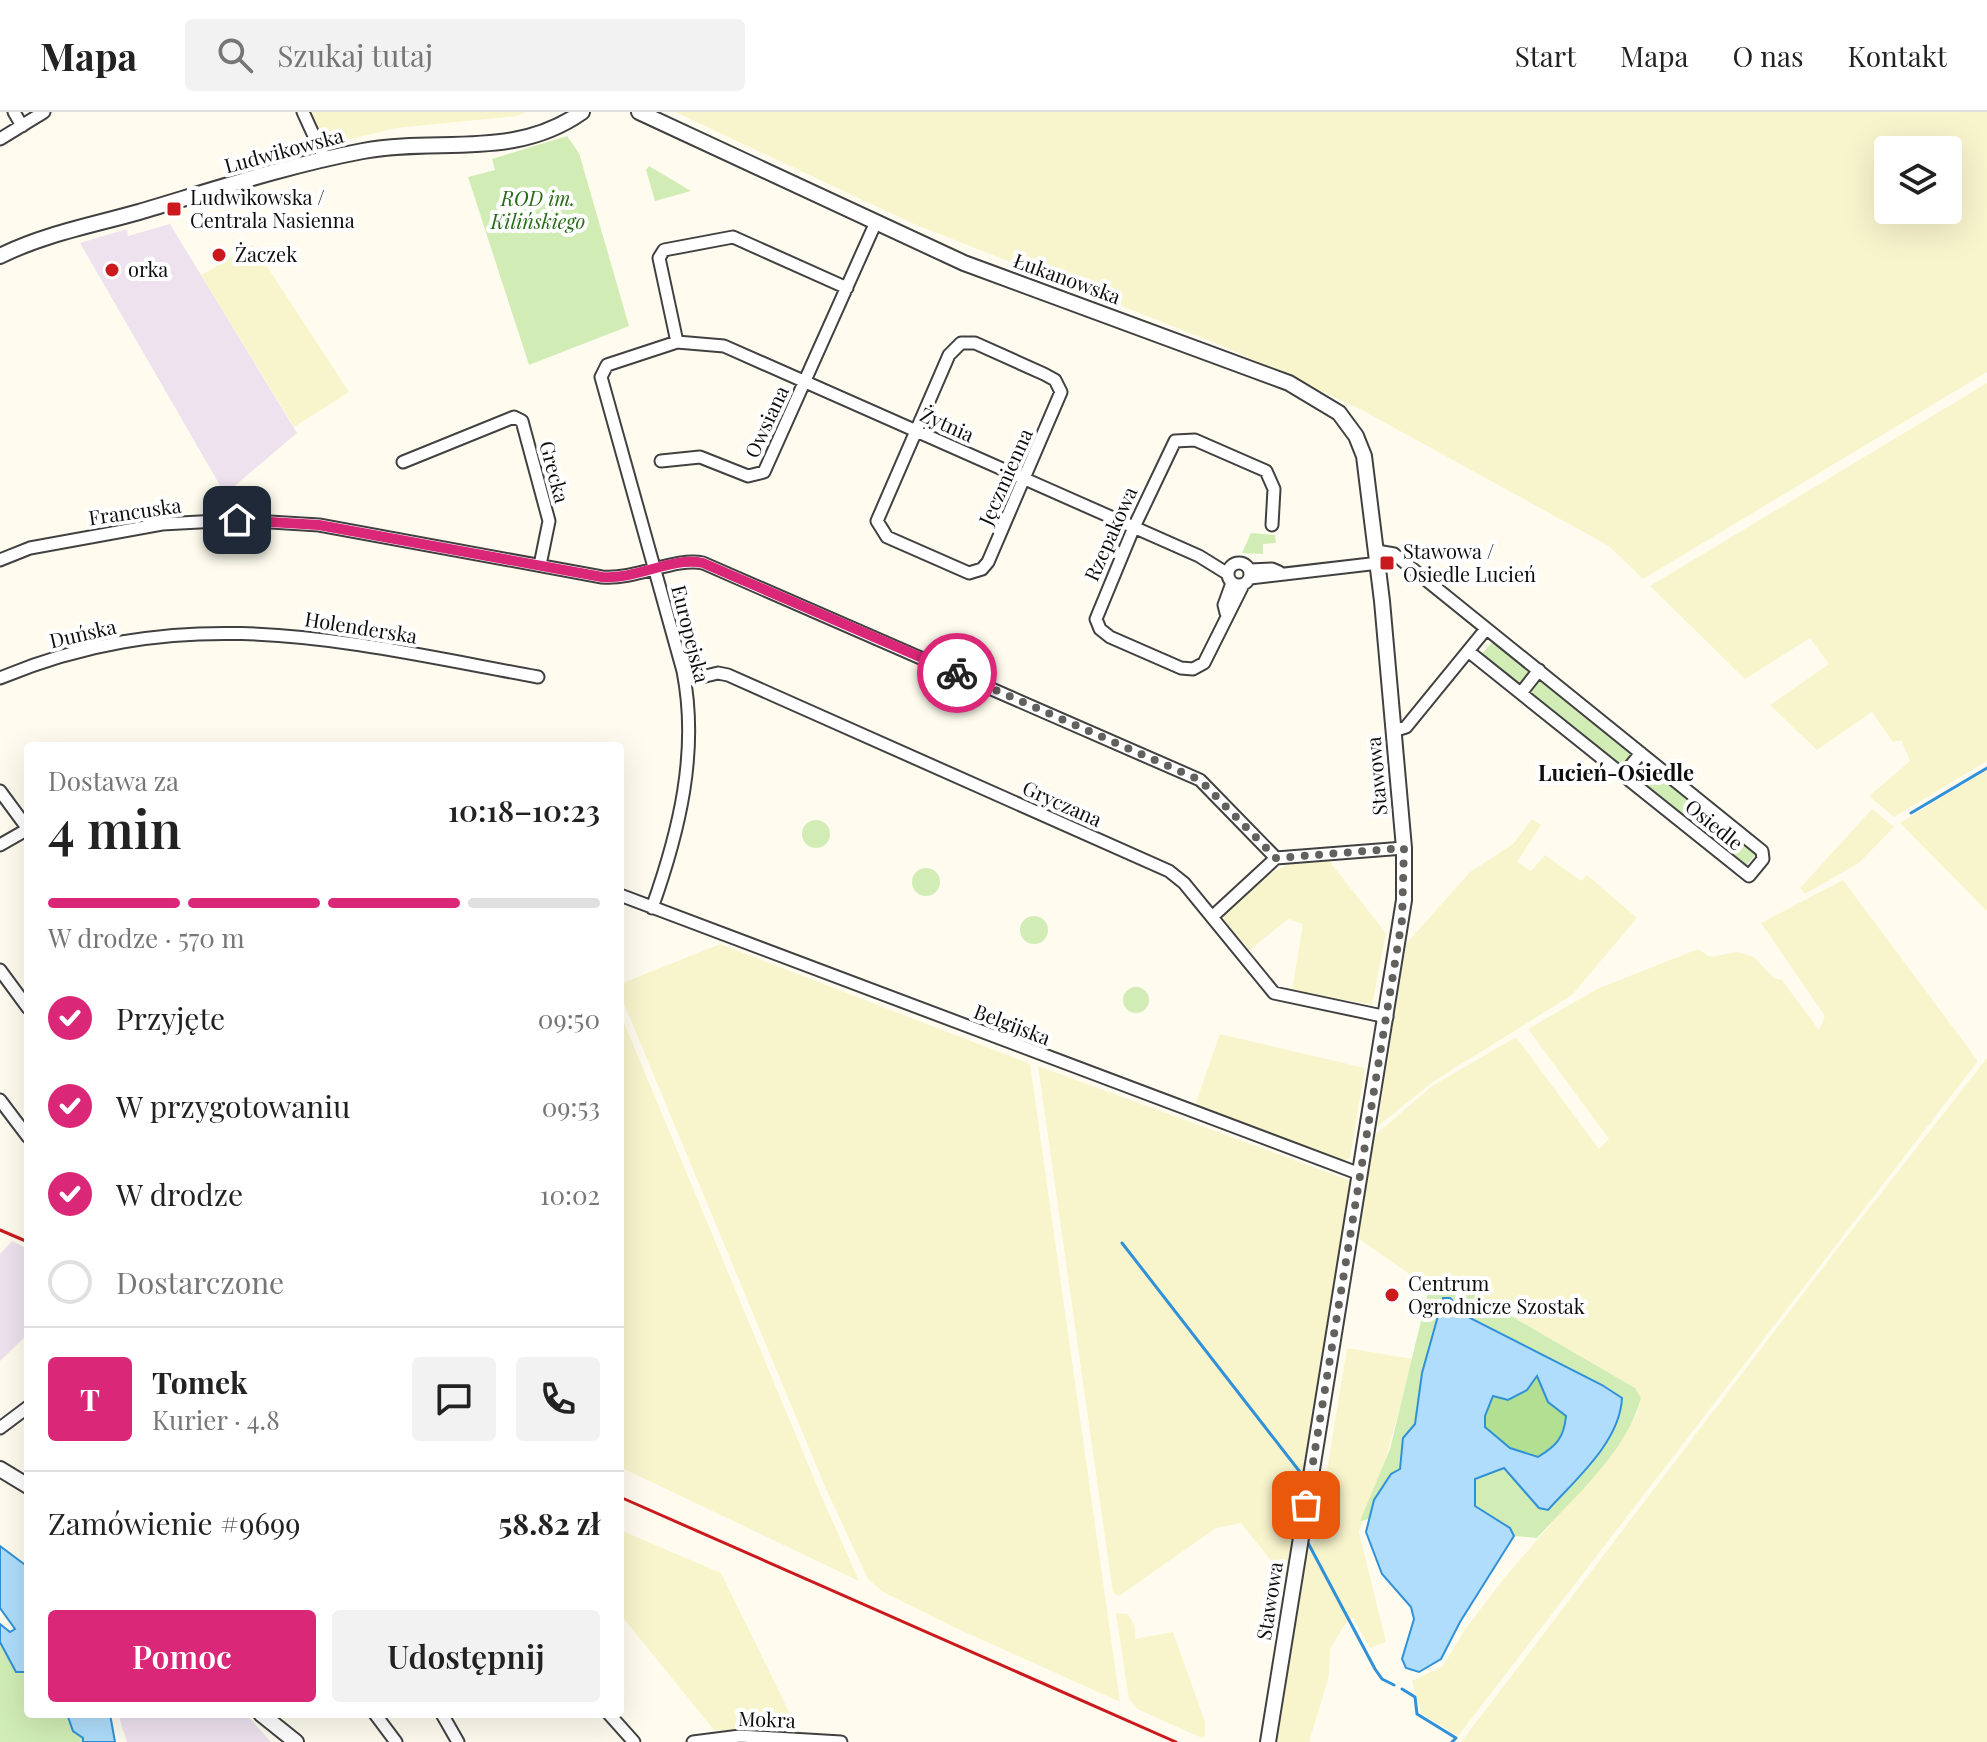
<!DOCTYPE html>
<html lang="pl">
<meta charset="utf-8">
<style>
body{margin:0;font-family:"Playfair Display",serif;background:#f2f2f2;color:#222;height:100vh;display:flex;flex-direction:column;font-size:30px;white-space:nowrap}
*{box-sizing:border-box;margin:0}
p{font-size:26px;color:#767676}
.icon{flex:none;width:44px;height:44px;fill:none;stroke:currentColor;stroke-width:2;stroke-linecap:round;stroke-linejoin:round}
.map{position:relative;flex:1;overflow:hidden}
.details{position:absolute;left:24px;top:630px;width:600px;height:976px;display:flex;flex-direction:column;background:#fff;border-radius:8px;box-shadow:0 8px 32px #0002}
.details>*{flex:none}
.controls{position:absolute;left:1874px;top:24px;display:grid;gap:16px}
.controls a{display:grid;place-items:center;width:88px;height:88px;border-radius:8px;background:#fff;box-shadow:0 8px 32px #0002;font-size:40px}
.pin{position:absolute;display:grid;place-items:center;width:68px;height:68px;color:#fff;margin:-34px;border-radius:16px;box-shadow:0 4px 12px #0006}
.courier{position:absolute;display:grid;place-items:center;width:80px;height:80px;margin:-40px;border:6px solid #db2777;border-radius:50%;background:#fff;color:#222;box-shadow:0 2px 10px #0007}
.head em{font-style:normal;font-weight:600}
.head div{display:flex;flex-direction:column-reverse}
.head{display:flex;align-items:center;justify-content:space-between;height:136px;padding:0 24px}
h1{font-size:52px;font-weight:600;line-height:60px}
.bar{display:grid;grid-template-columns:repeat(4,1fr);gap:12px 8px;align-content:center;height:96px;padding:0 24px}
.bar i{height:10px;border-radius:6px;background:#e0e0e0}
.bar .selected{background:#db2777}
.bar p{grid-column:span 4}
.line{display:flex;align-items:center;gap:20px;padding:0 24px;border-top:2px solid #e0e0e0}
.line div{flex:1}
.round{display:grid;place-items:center;flex:none;width:84px;height:84px;border-radius:8px;background:#f2f2f2}
ol{padding:0 24px;list-style:none}
li{display:flex;align-items:center;gap:24px;height:88px}
li p{margin-inline-start:auto}
li .icon{padding:8px;border-radius:50%;background:#db2777;color:#fff;stroke-width:4}
li:last-child{color:#767676}
li i{width:44px;height:44px;border:4px solid #e0e0e0;border-radius:50%}
.action{display:flex;gap:16px;margin-top:auto;padding:16px 24px}
.action a{flex:1;height:92px;border-radius:8px;background:#db2777;color:#fff;font-size:32px;font-weight:600;line-height:92px;text-align:center}
.action a+a{background:#f2f2f2;color:#222}
header{display:flex;align-items:center;gap:48px;box-sizing:border-box;height:112px;padding:0 40px;background:#fff;border-bottom:2px solid #e0e0e0}
header strong{font-size:38px}
nav{display:flex;gap:44px;margin-inline-start:auto;font-size:28px}
.search{width:560px;height:72px;background:#f2f2f2;display:flex;align-items:center;gap:20px;box-sizing:border-box;padding:0 28px;border-radius:8px;color:#767676;font-size:30px}
.map>svg:first-child{display:block}
.industrial{fill:#ede2ee}
.farmland{fill:#f8f5cd;fill-rule:evenodd}
.green{fill:#d1edb5}
.forest{fill:#b3df93}
.water{fill:#afddfb;stroke:#3091d8;stroke-width:2;fill-rule:evenodd}
.lines{fill:none;stroke-linecap:round;stroke-linejoin:round}
.stream{stroke:#3091d8;stroke-width:3}
.minor-casing{stroke:#414141;stroke-width:15}
.tertiary-casing{stroke:#414141;stroke-width:18}
.minor{stroke:#fff;stroke-width:11}
.tertiary{stroke:#fff;stroke-width:14}
.rail{stroke:#ca1a1e;stroke-width:3}
.done{stroke:#62615d;stroke-width:8;stroke-dasharray:0 14.4}
.route{stroke:#db2777;stroke-width:10}
.poi-dot{fill:#ca1a1e;stroke:#fff;stroke-width:3}
.labels{text-anchor:middle;stroke-width:8;stroke-linejoin:round;paint-order:stroke}
.street-label{font-size:20px;fill:#0e0e0e;stroke:#fff}
.poi-label{font-size:20px;fill:#0e0e0e;stroke:#fff;text-anchor:start}
.park-label{font-size:20px;font-style:italic;fill:#286c19;stroke:#fff}
.neighbourhood-label{font-size:22px;font-weight:bold;fill:#0e0e0e;stroke:#fff}
</style>
<header>
<strong>Mapa</strong>
<div class="search"><svg class="icon" aria-label="search" viewBox="0 0 24 24"><circle cx="10" cy="10" r="6"/><path d="M15 15l6 6"/></svg>Szukaj tutaj</div>
<nav><a>Start</a><a>Mapa</a><a>O nas</a><a>Kontakt</a></nav>
</header>
<div class="map">
<svg width="1987" height="1630" viewBox="0 0 1987 1630">
<rect width="100%" height="100%" fill="#fffcef"/>
<path class="industrial" d="M 170,112 L 297,321 L 225,382 L 80,131 L 127,117 L 128,124 Z
M 12,1129 L 28,1137 L 28,1222 L 0,1249 L 0,1142 Z
M 118,1602 L 246,1602 L 271,1630 L 127,1630 Z"/>
<path class="farmland" d="M 309,0 L 526,0 L 517,4 L 396,16 L 327,33 Z
M 675,0 L 1987,0 L 1987,260 L 1643,467 L 1609,434 L 1360,297 L 1223,234 L 914,112 ZM 1888,38 L 1948,38 L 1948,98 L 1888,98 Z
M 253,133 L 349,280 L 294,315 L 201,163 Z
M 1987,271 L 1987,649 L 1894,705 L 1869,684 L 1910,649 L 1901,628 L 1893,630 L 1872,600 L 1817,638 L 1770,593 L 1829,552 L 1810,526 L 1745,567 L 1650,474 Z
M 1987,658 L 1987,799 L 1900,711 Z
M 1872,697 L 1894,715 L 1859,751 L 1805,782 L 1800,776 Z
M 1532,707 L 1541,713 L 1517,750 L 1531,759 L 1545,743 L 1581,769 L 1587,763 L 1637,806 L 1572,883 L 1434,969 L 1377,1015 L 1406,832 L 1470,760 L 1513,732 Z
M 1329,749 L 1386,821 L 1372,893 L 1292,878 L 1303,812 L 1288,807 L 1250,838 L 1224,808 L 1224,802 L 1273,760 L 1289,752 Z
M 1843,768 L 1978,949 L 1458,1624 L 1421,1601 L 1412,1569 L 1443,1554 L 1466,1516 L 1505,1465 L 1607,1347 L 1637,1303 L 1641,1286 L 1635,1276 L 1475,1183 L 1429,1176 L 1358,1126 L 1373,1025 L 1432,974 L 1516,925 L 1599,1037 L 1609,1027 L 1528,917 L 1597,877 L 1698,837 L 1710,845 L 1737,840 L 1754,845 L 1774,866 L 1782,868 L 1819,918 L 1825,904 L 1761,811 Z
M 720,832 L 1030,952 L 1120,1590 L 956,1516 L 883,1480 L 868,1467 L 826,1377 L 620,882 L 620,872 Z
M 620,901 L 820,1381 L 859,1469 L 620,1355 Z
M 1220,922 L 1365,956 L 1350,1046 L 1342,1049 L 1195,993 Z
M 1987,946 L 1987,1630 L 1461,1630 L 1834,1141 Z
M 1038,954 L 1351,1069 L 1287,1469 L 1241,1411 L 1216,1416 L 1119,1484 L 1113,1481 Z
M 1347,1236 L 1413,1247 L 1385,1350 L 1359,1420 L 1386,1530 L 1370,1536 L 1353,1506 L 1345,1512 L 1330,1537 L 1329,1564 L 1309,1630 L 1277,1630 L 1304,1448 L 1314,1431 L 1320,1401 Z
M 620,1418 L 721,1461 L 799,1620 L 714,1618 L 620,1502 Z
M 1116,1501 L 1128,1502 L 1135,1514 L 1135,1527 L 1173,1520 L 1205,1610 L 1205,1624 L 1202,1626 L 1137,1597 L 1129,1587 Z"/>
<path class="green" d="M 567,24 L 579,41 L 629,214 L 529,253 L 468,65 L 495,58 L 492,47 Z
M 649,54 L 691,79 L 655,89 L 646,58 Z
M 1251,421 L 1275,423 L 1276,431 L 1263,432 L 1263,442 L 1242,441 Z
M 1494,528 L 1531,559 L 1519,573 L 1481,543 Z
M 1539,567 L 1543,567 L 1582,596 L 1582,601 L 1595,611 L 1599,610 L 1619,626 L 1619,631 L 1633,642 L 1620,655 L 1598,640 L 1598,636 L 1579,621 L 1574,621 L 1549,601 L 1549,596 L 1533,588 L 1529,581 Z
M 1642,649 L 1757,741 L 1744,756 L 1631,663 Z
M802 722a14 14 0 1 1 28 0a14 14 0 1 1-28 0Z
M912 770a14 14 0 1 1 28 0a14 14 0 1 1-28 0Z
M1020 818a14 14 0 1 1 28 0a14 14 0 1 1-28 0Z
M1123 888a13 13 0 1 1 26 0a13 13 0 1 1-26 0Z
M 1429,1176 L 1475,1183 L 1635,1276 L 1641,1286 C 1627,1340 1573,1386 1537,1426 L 1514,1424 L 1510,1416 L 1475,1394 L 1475,1367 L 1504,1356 L 1539,1396 L 1622,1287 L 1470,1206 L 1450,1186 L 1422,1261 L 1415,1312 L 1403,1326 L 1400,1357 C 1382,1367 1374,1388 1369,1407 L 1360,1409 L 1390,1337 Z
M 0,1530 L 16,1560 L 28,1560 L 28,1602 L 67,1602 L 73,1619 L 84,1626 L 83,1630 L 0,1630 Z"/>
<path class="forest" d="M 1536,1263 L 1548,1290 L 1566,1304 C 1564,1326 1556,1334 1538,1345 L 1510,1336 L 1485,1315 L 1485,1304 L 1494,1283 Z"/>
<path class="water" d="M 1443,1186 L 1450,1186 L 1470,1206 L 1602,1273 L 1622,1286 C 1620,1330 1575,1368 1548,1398 L 1539,1396 L 1504,1356 L 1475,1367 L 1475,1394 L 1510,1416 L 1514,1424 L 1460,1510 L 1441,1547 L 1419,1560 L 1406,1556 L 1402,1547 L 1414,1507 L 1411,1495 L 1382,1462 L 1366,1420 L 1374,1388 L 1391,1362 L 1400,1357 L 1403,1326 L 1415,1312 L 1422,1261 ZM 1537,1264 L 1548,1290 L 1566,1304 C 1564,1326 1556,1334 1538,1345 L 1510,1336 L 1485,1315 L 1485,1304 L 1493,1284 L 1508,1288 L 1527,1278 Z
M 0,1434 L 28,1455 L 28,1560 L 16,1560 L 0,1530 L 0,1512 L 10,1520 L 15,1517 L 0,1496 Z
M 67,1602 L 110,1602 L 115,1630 L 83,1630 L 83,1626 L 73,1619 Z"/>
<g class="lines">
<path class="stream" d="M 1911,701 L 1987,656
M 1122,1131 L 1300,1360
M 1307,1429 L 1375,1557 L 1382,1567 L 1394,1573
M 1402,1577 L 1415,1585 L 1417,1602 L 1456,1626 L 1452,1630"/>
<g class="minor-casing">
<path id="minor" d="M 14,0 L 22,14
M 303,0 L 325,48
M 0,27 L 44,0
M 677,230 L 659,146 L 664,138 L 733,125 L 847,176
M 961,231 L 975,231 L 1044,262 L 1055,268 L 1061,280 L 988,450 L 982,457 L 969,461 L 887,425 L 877,409 L 949,243 Z
M 661,349 L 700,345 L 748,364 L 764,360 L 876,110
M 403,350 L 514,305 L 522,309 L 549,409 L 540,453
M 1377,439 L 1394,442 L 1762,739 L 1763,747 L 1749,764 L 1468,539
M 0,448 L 30,436 L 162,412 L 237,408 L 319,413 L 602,465 C 636,468 675,445 703,451 L 1200,668 L 1276,746
M1228 462a11 11 0 1 1 22 0a11 11 0 1 1-22 0Z
M 1250,458 L 1272,457 L 1279,460
M 1250,466 L 1379,451
M 1243,473 L 1204,551 L 1193,557 L 1181,556 L 1110,525 L 1100,517 L 1096,507 L 1134,415 L 1175,329 L 1195,328 L 1266,359 L 1274,377 L 1272,413
M 1226,501 L 1224,493 L 1232,471
M 0,566 C 189,487 347,530 538,565
M 685,569 L 718,561 L 728,563 L 1169,759 L 1184,771 L 1274,881 L 1387,905
M 1521,581 L 1539,558
M 1393,619 L 1406,615 L 1486,517
M 1623,663 L 1641,641
M 0,679 L 28,717
M 0,733 L 28,717
M 620,783 L 1360,1062
M 652,796 C 679,720 699,640 683,559 L 601,265 L 607,253 L 677,230 L 724,234 L 1199,444 L 1228,462
M 1212,805 L 1276,746 L 1404,736
M 0,858 L 28,896
M 0,988 L 28,1025
M 0,1316 L 28,1295
M 375,1602 L 396,1630
M 442,1602 L 458,1630
M 609,1602 L 634,1630
M 693,1630 L 740,1624 L 841,1630"/>
</g>
<g class="tertiary-casing">
<path id="tertiary" d="M 639,0 L 964,151 L 1289,271 L 1339,301 L 1356,324 L 1364,344 L 1382,489 L 1404,736 L 1404,788 L 1268,1630
M 0,144 C 44,122 93,113 139,100 C 213,78 288,53 363,39 C 440,25 514,48 582,0
M 0,1357 L 28,1374
M 261,1602 L 296,1630"/>
</g>
<use href="#minor" class="minor"/>
<use href="#tertiary" class="tertiary"/>
<path class="rail" d="M 0,1118 L 28,1130
M 620,1385 L 1176,1630"/>
</g>
<g class="lines">
<path class="done" d="M 957,561 L 1200,668 L 1276,746 L 1404,736 L 1402,808 L 1306,1393"/>
<path class="route" d="M 237,408 L 319,413 L 602,465 C 636,468 673,444 703,451 L 957,561"/>
</g>
<g class="poi-dot">
<rect x="166" y="89" width="16" height="16" rx="4"/>
<circle cx="219" cy="143" r="8"/>
<circle cx="112" cy="158" r="8"/>
<rect x="1379" y="443" width="16" height="16" rx="4"/>
<circle cx="1392" cy="1183" r="8"/>
</g>
<g class="labels">
<g class="street-label">
<text transform="translate(284 39) rotate(-15)" y="7">Ludwikowska</text>
<text transform="translate(1067 167) rotate(20)" y="7">Łukanowska</text>
<text transform="translate(767 310) rotate(-65)" y="7">Owsiana</text>
<text transform="translate(947 313) rotate(24)" y="7">Żytnia</text>
<text transform="translate(554 360) rotate(75)" y="7">Grecka</text>
<text transform="translate(1006 365) rotate(-66)" y="7">Jęczmienna</text>
<text transform="translate(135 400) rotate(-8)" y="7">Francuska</text>
<text transform="translate(1111 422) rotate(-66)" y="7">Rzepakowa</text>
<text transform="translate(361 516) rotate(9)" y="7">Holenderska</text>
<text transform="translate(83 522) rotate(-13)" y="7">Duńska</text>
<text transform="translate(690 522) rotate(76)" y="7">Europejska</text>
<text transform="translate(1377 664) rotate(-95)" y="7">Stawowa</text>
<text transform="translate(1062 692) rotate(24)" y="7">Gryczana</text>
<text transform="translate(1714 713) rotate(39)" y="7">Osiedle</text>
<text transform="translate(1012 913) rotate(21)" y="7">Belgijska</text>
<text transform="translate(1270 1489) rotate(-81)" y="7">Stawowa</text>
<text transform="translate(767 1608) rotate(2)" y="7">Mokra</text>
</g>
<g class="poi-label">
<text x="190" y="93">Ludwikowska /<tspan x="190" dy="23">Centrala Nasienna</tspan></text>
<text x="235" y="150">Żaczek</text>
<text x="128" y="165">orka</text>
<text x="1403" y="447">Stawowa /<tspan x="1403" dy="23">Osiedle Lucień</tspan></text>
<text x="1408" y="1179">Centrum<tspan x="1408" dy="23">Ogrodnicze Szostak</tspan></text>
</g>
<g class="park-label">
<text x="538" y="94">ROD im.<tspan x="538" dy="23">Kilińskiego</tspan></text>
</g>
<g class="neighbourhood-label">
<text x="1616" y="669">Lucień-Osiedle</text>
</g>
</g>
</svg>
<div class="controls">
<a><svg class="icon" aria-label="layers" viewBox="0 0 24 24"><path d="M12 4l9 5-9 5-9-5zM3 14l9 5 9-5"/></svg></a>
</div>
<div class="pin" style="left:1306px;top:1393px;background:#ea580c"><svg class="icon" aria-label="bag" viewBox="0 0 24 24"><path d="M5 8h14l-1 12H6zM9 8a3 3 0 0 1 6 0"/></svg></div>
<div class="pin" style="left:237px;top:408px;background:#1f2937"><svg class="icon" aria-label="home" viewBox="0 0 24 24"><path d="M3 11l9-7 9 7M6 9v11h12V9"/></svg></div>
<div class="courier" style="left:957px;top:561px"><svg class="icon" aria-label="bike" viewBox="0 0 24 24"><circle cx="6" cy="16" r="4"/><circle cx="18" cy="16" r="4"/><path d="M6 16l4-8h5l3 8M10 8l3 8H6M13 5h3"/></svg></div>
<section class="details">
<div class="head"><div><h1>4 min</h1><p>Dostawa za</p></div><em>10:18–10:23</em></div>
<div class="bar"><i class="selected"></i><i class="selected"></i><i class="selected"></i><i></i><p>W drodze · 570 m</p></div>
<ol>
<li><svg class="icon" aria-label="check" viewBox="0 0 24 24"><path d="M5 12l5 5 9-10"/></svg>Przyjęte<p>09:50</p></li>
<li><svg class="icon" aria-label="check" viewBox="0 0 24 24"><path d="M5 12l5 5 9-10"/></svg>W przygotowaniu<p>09:53</p></li>
<li><svg class="icon" aria-label="check" viewBox="0 0 24 24"><path d="M5 12l5 5 9-10"/></svg>W drodze<p>10:02</p></li>
<li><i></i>Dostarczone</li>
</ol>
<div class="line" style="height:144px"><b class="round" style="background:#db2777;color:#fff">T</b><div><b>Tomek</b><p>Kurier · 4.8</p></div><a class="round"><svg class="icon" aria-label="chat" viewBox="0 0 24 24"><path d="M4 5h16v11H9l-5 4z"/></svg></a><a class="round"><svg class="icon" aria-label="phone" viewBox="0 0 24 24"><path d="M5 4h4l2 5-3 2q2 4 5 5l2-3 5 2v4C11 20 4 13 5 4z"/></svg></a></div>
<div class="line" style="height:104px"><div>Zamówienie #9699</div><b>58.82 zł</b></div>
<div class="action"><a>Pomoc</a><a>Udostępnij</a></div>
</section>
</div>
